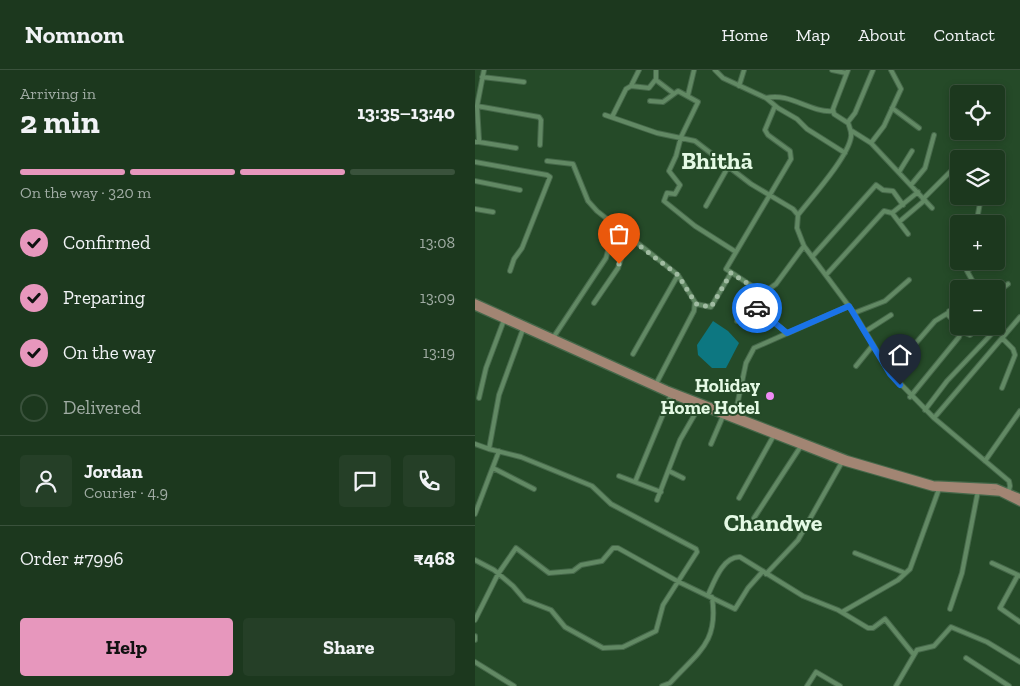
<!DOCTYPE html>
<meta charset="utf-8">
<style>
body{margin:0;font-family:"Zilla Slab",serif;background:#253f27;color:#f1f3f6;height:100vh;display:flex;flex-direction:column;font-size:19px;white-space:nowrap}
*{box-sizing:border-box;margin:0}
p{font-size:16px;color:#a0aca4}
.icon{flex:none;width:28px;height:28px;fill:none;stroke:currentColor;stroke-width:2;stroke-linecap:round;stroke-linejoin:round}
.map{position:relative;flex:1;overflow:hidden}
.sheet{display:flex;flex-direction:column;background:#1c381e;width:475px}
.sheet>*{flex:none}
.buttons{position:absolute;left:475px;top:15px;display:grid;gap:10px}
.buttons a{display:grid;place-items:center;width:55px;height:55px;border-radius:5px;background:#1c381e;box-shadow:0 2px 8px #0003,0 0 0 1px #3a523c;font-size:25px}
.pin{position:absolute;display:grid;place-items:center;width:42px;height:42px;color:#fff;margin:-51px -21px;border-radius:50% 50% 50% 0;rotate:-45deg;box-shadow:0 0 5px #0007}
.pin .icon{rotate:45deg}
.courier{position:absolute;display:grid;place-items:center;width:50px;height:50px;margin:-25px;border:4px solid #1a73e8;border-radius:50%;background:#fff;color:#222;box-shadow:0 1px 6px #0007}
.headline em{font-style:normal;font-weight:800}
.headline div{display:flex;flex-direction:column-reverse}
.headline{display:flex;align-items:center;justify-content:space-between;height:85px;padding:0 20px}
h1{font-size:32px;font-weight:800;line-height:38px}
.bar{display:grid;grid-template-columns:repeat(4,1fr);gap:8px 5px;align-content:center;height:60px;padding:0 20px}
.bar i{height:6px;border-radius:4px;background:#3a523c}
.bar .on{background:#e797bd}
.bar p{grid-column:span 4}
.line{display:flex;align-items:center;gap:12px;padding:0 20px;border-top:1px solid #3a523c}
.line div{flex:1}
.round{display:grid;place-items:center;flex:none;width:52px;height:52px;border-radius:5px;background:#253f27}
ol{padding:0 20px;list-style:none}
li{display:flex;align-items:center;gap:15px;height:55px}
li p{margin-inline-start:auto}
li .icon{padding:5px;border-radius:50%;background:#e797bd;color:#111;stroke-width:4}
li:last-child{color:#a0aca4}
li i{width:28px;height:28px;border:2px solid #3a523c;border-radius:50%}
.cta{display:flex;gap:10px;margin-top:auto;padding:10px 20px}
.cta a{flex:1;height:58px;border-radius:5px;background:#e797bd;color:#111;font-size:20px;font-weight:800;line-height:58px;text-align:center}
.cta a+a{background:#253f27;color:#f1f3f6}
header{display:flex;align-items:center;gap:30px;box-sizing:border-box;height:70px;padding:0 25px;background:#1c381e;border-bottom:1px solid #3a523c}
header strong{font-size:24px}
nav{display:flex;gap:28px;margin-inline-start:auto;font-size:18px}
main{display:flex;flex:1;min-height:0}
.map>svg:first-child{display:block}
.water{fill:#0d7781}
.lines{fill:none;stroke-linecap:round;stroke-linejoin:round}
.street-casing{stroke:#46684a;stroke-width:6}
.primary-casing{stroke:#46684a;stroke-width:8}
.street{stroke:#628964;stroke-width:4}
.primary{stroke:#a28573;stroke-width:5.5}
.done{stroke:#a1bca2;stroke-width:5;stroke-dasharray:0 9}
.route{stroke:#1a73e8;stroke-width:6}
.poi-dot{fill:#f08bf5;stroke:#254a28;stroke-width:2}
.labels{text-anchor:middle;stroke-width:4;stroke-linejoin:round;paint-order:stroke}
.poi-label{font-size:19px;font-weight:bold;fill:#e4f9e4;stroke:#254a28;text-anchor:end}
.district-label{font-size:24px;font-weight:bold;fill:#e4f9e4;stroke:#254a28}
</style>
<header>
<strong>Nomnom</strong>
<nav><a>Home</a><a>Map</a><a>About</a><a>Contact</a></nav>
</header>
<main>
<section class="sheet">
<div class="headline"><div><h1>2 min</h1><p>Arriving in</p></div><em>13:35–13:40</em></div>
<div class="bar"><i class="on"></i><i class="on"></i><i class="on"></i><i></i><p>On the way · 320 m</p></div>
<ol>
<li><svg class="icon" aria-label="check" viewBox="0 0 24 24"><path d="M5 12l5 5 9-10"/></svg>Confirmed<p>13:08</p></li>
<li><svg class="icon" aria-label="check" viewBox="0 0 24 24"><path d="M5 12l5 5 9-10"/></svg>Preparing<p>13:09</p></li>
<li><svg class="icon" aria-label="check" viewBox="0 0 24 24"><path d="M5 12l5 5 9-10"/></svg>On the way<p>13:19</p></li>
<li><i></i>Delivered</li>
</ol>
<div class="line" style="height:90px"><a class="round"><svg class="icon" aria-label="person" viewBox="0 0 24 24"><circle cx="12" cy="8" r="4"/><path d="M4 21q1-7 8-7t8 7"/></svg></a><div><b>Jordan</b><p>Courier · 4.9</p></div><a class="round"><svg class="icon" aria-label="chat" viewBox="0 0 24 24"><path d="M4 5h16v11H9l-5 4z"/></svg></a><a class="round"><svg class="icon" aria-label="phone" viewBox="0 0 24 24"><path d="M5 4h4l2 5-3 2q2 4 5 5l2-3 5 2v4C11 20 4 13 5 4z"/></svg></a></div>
<div class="line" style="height:65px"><div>Order #7996</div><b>₹468</b></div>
<div class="cta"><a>Help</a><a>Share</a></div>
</section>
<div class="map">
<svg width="545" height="616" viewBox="0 0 545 616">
<rect width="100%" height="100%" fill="#254a28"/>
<path class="water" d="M 238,251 L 253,261 L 264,273 L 251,298 L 237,298 L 223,285 L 222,275 Z"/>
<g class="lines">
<g class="street-casing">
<path id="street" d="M 181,0 L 181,10 L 198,23
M 240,0 L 248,8 L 291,28 L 303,38 L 322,49 L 332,59 L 370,83
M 357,0 L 371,3
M 373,0 L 358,39 L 359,44 L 373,53
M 7,7 L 49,12
M 156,16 L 164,0
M 264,16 L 269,0
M 213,25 L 219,0
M 291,28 C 315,22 335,43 358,41
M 175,31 L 188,32 L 203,21 L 223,32 L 206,67 L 201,86 L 194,101 L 205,115 L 200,124 L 192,123 L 189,131 L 220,156 L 261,182
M 2,36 L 64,47 L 66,50 L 65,75
M 300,36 L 290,60 L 293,65 L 315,81 L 316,89 L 251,199 L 283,220 L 286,217 L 294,219 L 301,214 L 329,176
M 417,38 L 444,58
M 130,45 L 182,63 L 220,71 L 276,114 L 318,139 L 323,145
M 137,47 L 151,19 L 156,16 L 174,18 L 181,9
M 377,61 L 396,73 L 457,138
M 0,72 L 4,72 L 4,69 L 2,36 L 9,0
M 4,72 L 41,78
M 396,73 L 409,56 L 426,19 L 416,0
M 72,91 L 98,94 L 113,131 L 122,141 L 203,205 L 220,232 L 219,241 L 181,314
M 0,92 L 72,105 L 75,107 L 47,178 L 39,189 L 35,201
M 424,102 L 437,81
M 0,111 L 45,120
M 436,115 L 450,98 L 459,65
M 448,129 L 475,102
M 505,133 L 503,144 L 505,154
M 231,136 L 253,97
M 0,139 L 18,142
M 417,143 L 443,122
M 323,145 L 322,158 L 329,176 L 379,243 L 415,303 L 459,348 L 534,411 L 535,416 L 533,424
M 323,145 C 337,127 373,87 376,67 C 377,61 374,57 373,52 L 380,43 L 398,0
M 424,152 L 450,130
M 479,176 L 484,181
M 337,187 L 401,115 L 408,120 L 418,121 L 428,135
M 351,205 L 409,141 L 417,143 L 433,164
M 502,219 L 492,201 L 506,191
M 521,223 L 533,214
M 274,232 L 312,263
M 119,233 L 143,198 L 153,167
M 221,234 L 236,237 L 256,203
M 484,238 L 474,241 L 473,245 L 484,256
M 521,242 L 526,234 L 522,223
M 379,243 L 410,231 L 434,210
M 262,251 L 283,220
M 391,261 L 416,245
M 486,261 L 495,265 L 506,256
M 78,268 L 131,188 L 140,156
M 158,284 L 203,205
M 381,296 L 398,275
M 415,303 L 460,251 L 473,243
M 527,318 L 540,285 L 538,279 L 527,268
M 435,327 L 484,267 L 486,261 L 484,256
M 4,328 L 11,298 L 29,250
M 450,340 L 472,311 L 525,255
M 260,345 L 271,293 L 279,278 L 374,236
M 459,348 L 545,247
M 0,374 L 14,379
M 236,374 L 248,346
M 510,391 L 545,341
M 18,398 L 59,419
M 194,401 L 208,408
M 144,406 L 186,422
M 160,412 L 196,325
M 264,428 L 299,365
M 182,430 L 205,370 L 224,337
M 0,444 L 24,381
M 279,448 L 326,376
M 380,483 L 430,503
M 0,490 L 19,500 L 38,516 L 50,530 L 76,540 L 90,557 L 128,578 L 148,577 L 181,561 L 188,535 L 222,482 L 221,479 L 136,434 L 117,416 L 46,387 L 14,379 L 24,325 L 48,259
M 517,493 L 545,506
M 291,504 L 323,470 L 367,392
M 543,505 L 525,538 L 545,552
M 233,525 C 239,512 248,486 265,487 L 328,526 L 363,540 L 393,558 L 398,558 L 410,549 L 439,585
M 475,539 L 487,503 L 503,421
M 367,542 L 423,510 L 435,499 L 464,419
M 0,550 L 23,504 L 41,478 L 74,503 L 98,501 L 106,495 L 127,491 L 138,478 L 143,478 L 204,512 L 260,539 L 273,518 L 288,501
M 0,566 L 0,570
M 491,588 L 534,616
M 0,592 L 39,616
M 187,616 L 195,613 C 223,582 244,573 237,527
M 332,616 L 341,602 L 365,616
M 421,616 L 442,580 L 459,576 L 476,557 L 512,572 L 545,592"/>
</g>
<g class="primary-casing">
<path id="primary" d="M 0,232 L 192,319 L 373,389 L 458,414 L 521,417 L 545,427
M 0,237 L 203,328 L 367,392 L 458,418 L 525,423 L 545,433"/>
</g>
<use href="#street" class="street"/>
<use href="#primary" class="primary"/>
</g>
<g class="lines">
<path class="done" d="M 144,194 L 153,167 L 203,205 L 221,234 L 236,237 L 256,203 L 283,220 L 274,232 L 282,238"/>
<path class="route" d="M 282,238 L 312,263 L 374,236 L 415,304 L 425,315"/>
</g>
<circle class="poi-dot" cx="295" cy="326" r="5"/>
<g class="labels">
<g class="poi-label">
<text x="285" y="322">Holiday<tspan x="285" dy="22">Home Hotel</tspan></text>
</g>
<g class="district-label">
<text x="242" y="99">Bhithā</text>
<text x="298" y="461">Chandwe</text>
</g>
</g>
</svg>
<div class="buttons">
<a><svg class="icon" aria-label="locate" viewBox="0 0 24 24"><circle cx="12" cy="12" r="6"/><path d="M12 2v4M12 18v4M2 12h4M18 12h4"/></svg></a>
<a><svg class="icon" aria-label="layers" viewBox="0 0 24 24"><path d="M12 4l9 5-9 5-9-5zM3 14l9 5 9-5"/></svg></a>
<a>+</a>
<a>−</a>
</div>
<div class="pin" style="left:144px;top:194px;background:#ea580c"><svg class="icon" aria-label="bag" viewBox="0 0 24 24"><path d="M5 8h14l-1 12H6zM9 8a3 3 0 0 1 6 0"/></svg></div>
<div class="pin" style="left:425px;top:315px;background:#1f2937"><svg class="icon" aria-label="home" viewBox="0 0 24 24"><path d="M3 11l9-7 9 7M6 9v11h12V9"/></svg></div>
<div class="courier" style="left:282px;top:238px"><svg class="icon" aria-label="car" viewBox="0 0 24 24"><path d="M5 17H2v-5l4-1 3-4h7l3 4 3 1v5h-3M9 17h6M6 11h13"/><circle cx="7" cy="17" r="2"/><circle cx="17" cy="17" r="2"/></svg></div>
</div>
</main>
